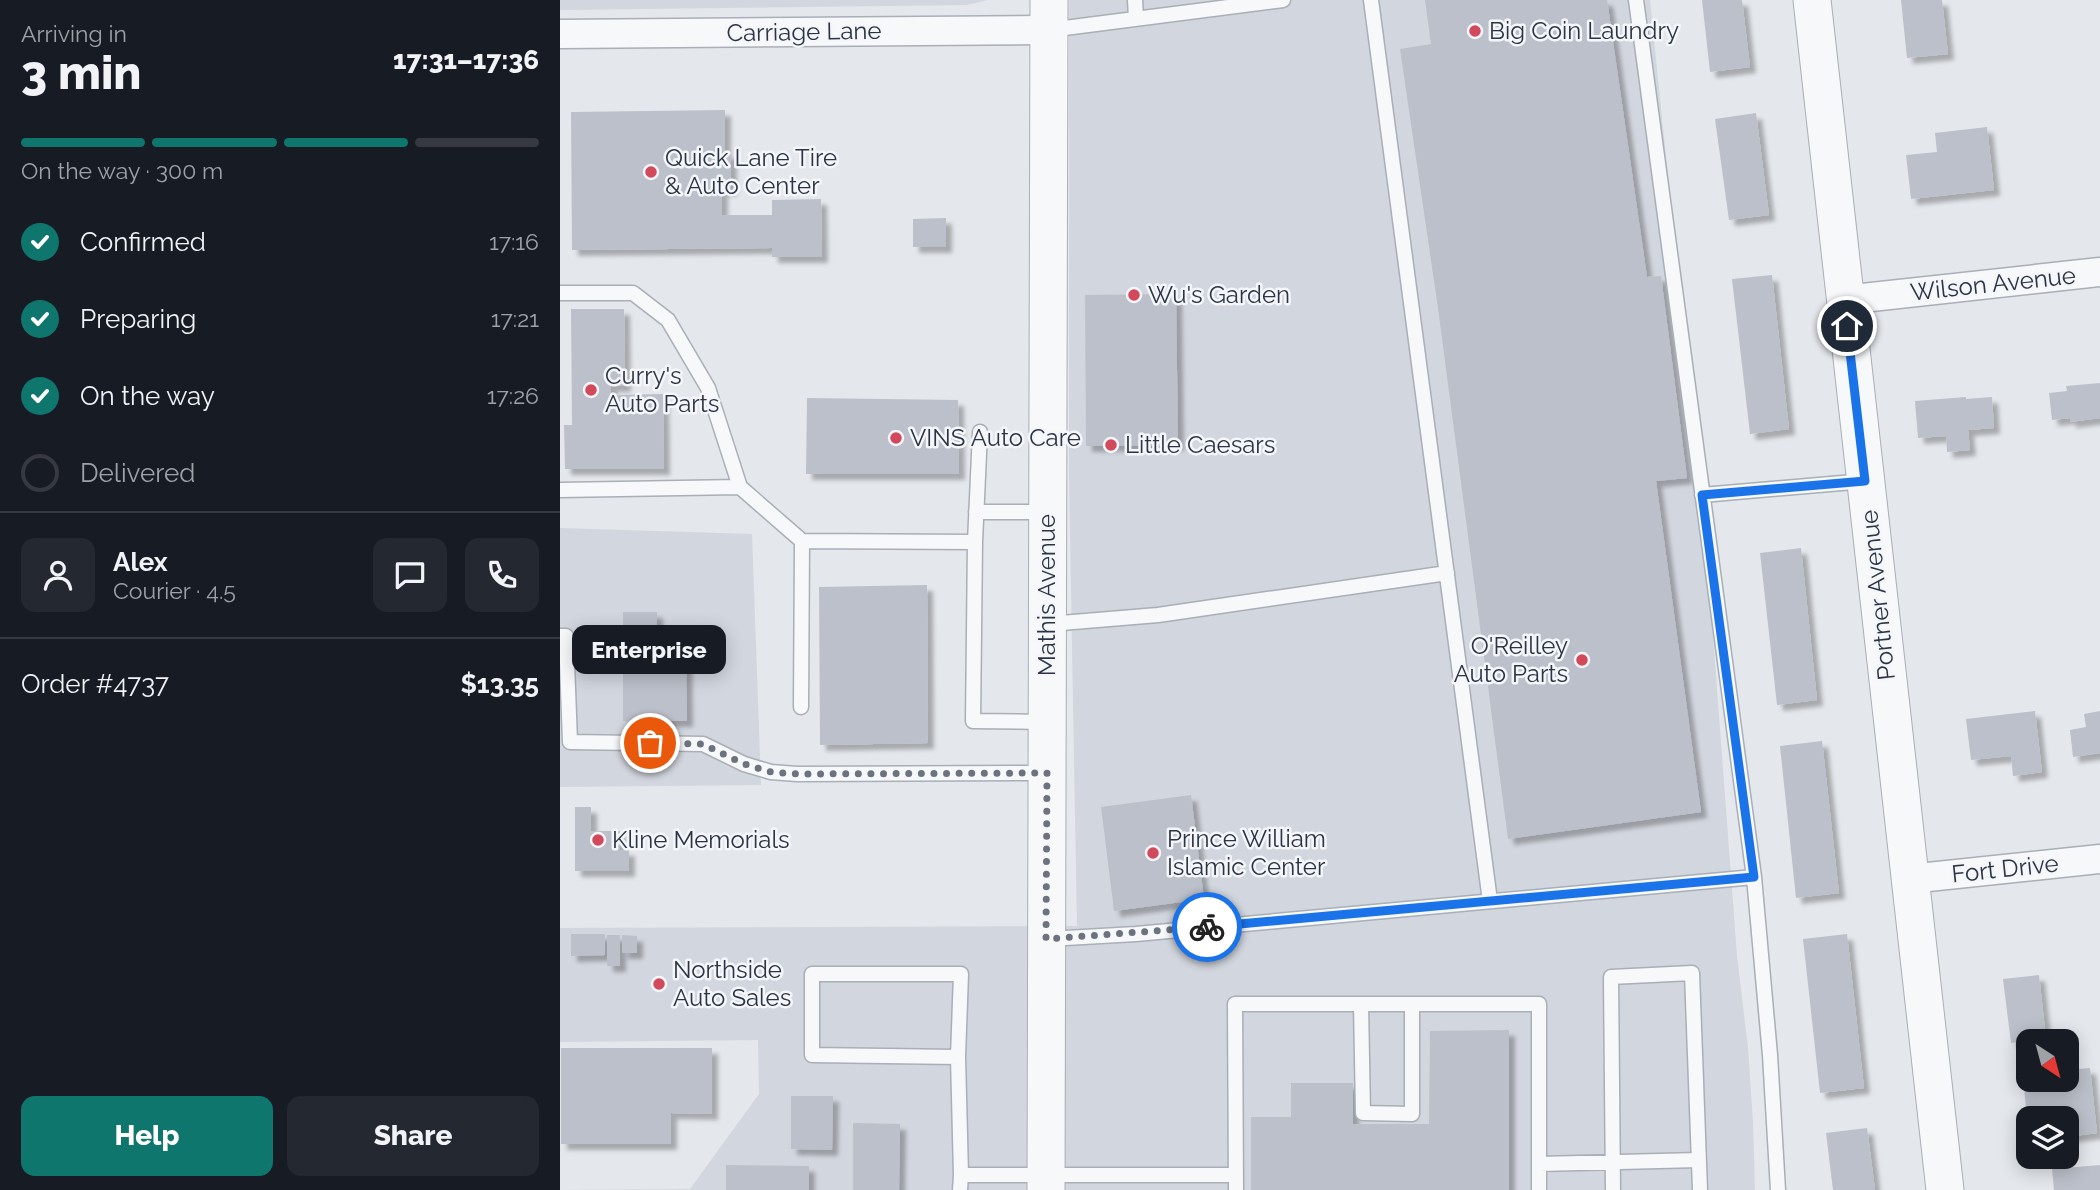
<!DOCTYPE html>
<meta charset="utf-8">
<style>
body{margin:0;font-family:Raleway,sans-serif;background:#242831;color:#f1f3f6;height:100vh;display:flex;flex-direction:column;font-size:26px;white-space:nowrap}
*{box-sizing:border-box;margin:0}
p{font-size:23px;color:#9ea1a6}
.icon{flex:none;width:38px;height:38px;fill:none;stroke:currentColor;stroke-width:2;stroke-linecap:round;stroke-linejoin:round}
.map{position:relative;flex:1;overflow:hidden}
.drawer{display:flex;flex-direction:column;background:#171b24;width:560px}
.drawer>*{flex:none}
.needle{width:46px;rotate:144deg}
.fabs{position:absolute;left:1456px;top:1029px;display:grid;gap:14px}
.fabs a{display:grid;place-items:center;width:63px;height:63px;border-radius:14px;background:#171b24;box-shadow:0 4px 18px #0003;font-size:35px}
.pin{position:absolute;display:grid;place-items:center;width:60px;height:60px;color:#fff;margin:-30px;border:4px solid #fff;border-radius:50%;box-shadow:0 2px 7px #0007}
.courier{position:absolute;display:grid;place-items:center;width:70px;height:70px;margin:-35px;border:5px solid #1a73e8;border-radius:50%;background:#fff;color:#222;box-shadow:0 2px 9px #0007}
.bubble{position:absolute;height:49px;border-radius:14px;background:#171b24;box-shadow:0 4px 18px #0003;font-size:23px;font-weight:800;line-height:49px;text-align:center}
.summary em{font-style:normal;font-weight:800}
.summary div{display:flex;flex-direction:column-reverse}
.summary{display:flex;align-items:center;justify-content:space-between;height:119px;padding:0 21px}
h1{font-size:46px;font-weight:800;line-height:52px}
.bar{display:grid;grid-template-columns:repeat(4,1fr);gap:10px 7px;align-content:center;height:84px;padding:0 21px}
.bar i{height:9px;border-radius:5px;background:#363941}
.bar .on{background:#0f766e}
.bar p{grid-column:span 4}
.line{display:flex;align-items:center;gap:18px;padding:0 21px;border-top:2px solid #363941}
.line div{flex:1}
.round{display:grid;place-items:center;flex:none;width:74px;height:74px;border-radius:14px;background:#242831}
ol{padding:0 21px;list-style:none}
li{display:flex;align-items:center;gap:21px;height:77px}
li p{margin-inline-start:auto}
li .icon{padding:7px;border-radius:50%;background:#0f766e;color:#fff;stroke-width:4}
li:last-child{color:#9ea1a6}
li i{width:38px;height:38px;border:4px solid #363941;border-radius:50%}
.cta{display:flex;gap:14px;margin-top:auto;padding:14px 21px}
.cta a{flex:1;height:80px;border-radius:14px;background:#0f766e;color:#fff;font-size:28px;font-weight:800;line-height:80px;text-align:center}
.cta a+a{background:#242831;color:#f1f3f6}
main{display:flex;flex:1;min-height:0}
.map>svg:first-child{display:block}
.built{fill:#d2d6de}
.building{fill:#bbc0ca;filter:url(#shadow)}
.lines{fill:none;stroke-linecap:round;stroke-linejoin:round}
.service-casing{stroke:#a9aeb7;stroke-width:17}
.minor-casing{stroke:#a9aeb7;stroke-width:31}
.tertiary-casing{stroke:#a9aeb7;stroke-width:39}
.service{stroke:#f7f8fa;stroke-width:14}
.minor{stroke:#f7f8fa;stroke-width:28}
.tertiary{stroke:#f7f8fa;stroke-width:37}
.done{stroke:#6c737f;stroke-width:7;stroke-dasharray:0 12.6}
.route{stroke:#1a73e8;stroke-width:9}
.poi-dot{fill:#d1495b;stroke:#f4f6f9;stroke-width:2.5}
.labels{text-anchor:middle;stroke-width:5;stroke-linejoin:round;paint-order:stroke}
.poi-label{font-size:24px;fill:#2b3445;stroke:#f4f6f9;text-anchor:start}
.street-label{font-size:24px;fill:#2b3445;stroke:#f4f6f9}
</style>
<main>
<section class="drawer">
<div class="summary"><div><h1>3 min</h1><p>Arriving in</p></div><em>17:31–17:36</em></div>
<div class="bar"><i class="on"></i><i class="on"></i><i class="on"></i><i></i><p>On the way · 300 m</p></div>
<ol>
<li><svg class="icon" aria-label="check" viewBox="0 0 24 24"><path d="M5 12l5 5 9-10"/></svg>Confirmed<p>17:16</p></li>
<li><svg class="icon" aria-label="check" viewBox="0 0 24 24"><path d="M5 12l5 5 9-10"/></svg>Preparing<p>17:21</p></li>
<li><svg class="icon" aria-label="check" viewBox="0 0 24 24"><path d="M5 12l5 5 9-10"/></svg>On the way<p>17:26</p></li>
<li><i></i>Delivered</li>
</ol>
<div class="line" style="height:126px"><a class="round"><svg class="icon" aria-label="person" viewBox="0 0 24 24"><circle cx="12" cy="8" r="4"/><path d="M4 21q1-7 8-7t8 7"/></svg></a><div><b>Alex</b><p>Courier · 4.5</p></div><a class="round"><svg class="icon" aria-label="chat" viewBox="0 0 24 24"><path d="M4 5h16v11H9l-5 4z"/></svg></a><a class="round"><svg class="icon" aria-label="phone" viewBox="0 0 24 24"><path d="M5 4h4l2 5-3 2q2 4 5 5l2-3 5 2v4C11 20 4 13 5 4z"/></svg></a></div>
<div class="line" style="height:91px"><div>Order #4737</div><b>$13.35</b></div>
<div class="cta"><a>Help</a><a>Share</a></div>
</section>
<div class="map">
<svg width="1540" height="1190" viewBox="0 0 1540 1190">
<defs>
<filter id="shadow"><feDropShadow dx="6" dy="6" stdDeviation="2" flood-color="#0004"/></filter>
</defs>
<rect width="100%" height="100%" fill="#e4e7ec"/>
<path class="built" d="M 0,0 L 428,0 L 407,5 L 4,10 L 0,10 Z
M 509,0 L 1090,0 L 1149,582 L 1177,956 L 1188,1048 L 1193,1122 L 1195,1190 L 0,1190 L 130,1189 L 199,1094 L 198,1040 L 0,1042 L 0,928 L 517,926 L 509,476 Z
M 0,528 L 192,534 L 201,785 L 0,787 Z"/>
<path class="building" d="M 865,0 L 1047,0 L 1087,277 L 1101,276 L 1127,478 L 1096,481 L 1141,812 L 948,839 L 878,308 L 840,49 L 871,44 Z
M 1142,0 L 1182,0 L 1190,67 L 1150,72 Z
M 1341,0 L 1382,0 L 1388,54 L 1347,58 Z
M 165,110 L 165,153 L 171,153 L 171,190 L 162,190 L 162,215 L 212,215 L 212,200 L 261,199 L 262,257 L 212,257 L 212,248 L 12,250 L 11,112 Z
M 1196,113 L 1209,215 L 1169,220 L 1155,119 Z
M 1427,127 L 1434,190 L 1351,199 L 1346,155 L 1377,152 L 1375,133 Z
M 386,218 L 386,247 L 353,247 L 353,219 Z
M 1212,275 L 1229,429 L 1190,434 L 1172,279 Z
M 616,294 L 618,445 L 526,446 L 525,295 Z
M 11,309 L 64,309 L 65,386 L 51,386 L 51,395 L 103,394 L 104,469 L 5,469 L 4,425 L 12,425 Z
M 1540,383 L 1540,418 L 1510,422 L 1510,418 L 1492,420 L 1489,393 L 1507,391 L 1506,386 Z
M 1406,397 L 1406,399 L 1432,397 L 1434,428 L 1408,430 L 1410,450 L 1387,452 L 1386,436 L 1358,438 L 1355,401 Z
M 247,398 L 398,400 L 399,474 L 246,474 Z
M 1241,548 L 1257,700 L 1217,705 L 1200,553 Z
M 367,585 L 368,743 L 260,745 L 259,587 Z
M 63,612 L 97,612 L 97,656 L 126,656 L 127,721 L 63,721 Z
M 1475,711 L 1482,772 L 1453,776 L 1451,756 L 1411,760 L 1406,719 Z
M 1540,711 L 1540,753 L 1513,757 L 1510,730 L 1526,727 L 1524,714 Z
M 1262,741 L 1279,893 L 1236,898 L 1220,746 Z
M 631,795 L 644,899 L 554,911 L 541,807 Z
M 15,807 L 31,807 L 31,831 L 60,831 L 60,850 L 69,850 L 69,871 L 15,871 Z
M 11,934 L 45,934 L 45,955 L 11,956 Z
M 1287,934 L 1304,1088 L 1260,1093 L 1243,939 Z
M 47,935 L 60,935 L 60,966 L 47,966 Z
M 62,935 L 77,936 L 77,953 L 62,953 Z
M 1479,975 L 1486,1039 L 1451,1043 L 1443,979 Z
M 949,1030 L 949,1190 L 691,1190 L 691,1117 L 731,1117 L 731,1083 L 793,1083 L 793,1124 L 869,1124 L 870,1031 Z
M 1,1048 L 152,1048 L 152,1114 L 111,1113 L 111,1144 L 1,1144 Z
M 1530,1068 L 1537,1133 L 1507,1137 L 1507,1118 L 1497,1118 L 1495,1106 L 1466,1109 L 1463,1075 L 1468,1074 L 1468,1080 L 1507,1080 L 1507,1070 Z
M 231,1096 L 273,1096 L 272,1150 L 231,1149 Z
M 293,1123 L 340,1124 L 339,1190 L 293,1190 Z
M 1307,1128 L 1315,1190 L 1273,1190 L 1266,1133 Z
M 166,1165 L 249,1166 L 249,1190 L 166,1190 Z
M 1540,1165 L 1540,1190 L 1494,1190 L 1492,1169 Z"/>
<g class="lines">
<g class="service-casing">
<path id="service" d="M 575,0 L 576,18
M 811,0 L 930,901
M 1076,0 L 1194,877 L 1210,1055 L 1218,1190
M 489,30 L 723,0
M 0,293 L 73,293 L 108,320 L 148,388 L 180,487 L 0,490
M 420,432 L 415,542 L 413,721 L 486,722
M 180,487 L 242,541
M 1142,495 L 1305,481
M 416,512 L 486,512
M 489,624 L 598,615 L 887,573
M 0,636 L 6,636 L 10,742 L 143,744 L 184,764 L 211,772 L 237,774 L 486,773
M 241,707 L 242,541 L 415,542
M 488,939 L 576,934 L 1194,877
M 801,1004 L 803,1113 L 852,1114 L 852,1004
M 398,1057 L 252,1055 L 252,974 L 401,974 L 398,1057 L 401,1175
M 979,1164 L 1139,1160
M 400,1190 L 401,1175 L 676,1175
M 676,1190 L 675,1004 L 979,1004 L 979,1190
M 1053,1190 L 1051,977 L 1132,973 L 1140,1190"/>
</g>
<g class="minor-casing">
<path id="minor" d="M 0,34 L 489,30
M 1284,300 L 1540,272
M 1349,879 L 1540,859"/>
</g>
<g class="tertiary-casing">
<path id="tertiary" d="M 1252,0 L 1385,1190
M 486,1190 L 489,0"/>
</g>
<use href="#service" class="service"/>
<use href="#minor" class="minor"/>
<use href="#tertiary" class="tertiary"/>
</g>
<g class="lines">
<path class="done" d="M 90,743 L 143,744 L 184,764 L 211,772 L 237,774 L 487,773 L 486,939 L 647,927"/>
<path class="route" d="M 647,927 L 1194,877 L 1142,495 L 1305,481 L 1287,326"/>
</g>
<g class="poi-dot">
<circle cx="915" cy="31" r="7"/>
<circle cx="91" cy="172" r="7"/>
<circle cx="574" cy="295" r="7"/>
<circle cx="31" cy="390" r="7"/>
<circle cx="336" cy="438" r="7"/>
<circle cx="551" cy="445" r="7"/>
<circle cx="1022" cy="660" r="7"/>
<circle cx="38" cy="840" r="7"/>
<circle cx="593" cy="853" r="7"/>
<circle cx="99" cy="984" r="7"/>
</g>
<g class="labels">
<g class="poi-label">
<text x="929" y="39">Big Coin Laundry</text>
<text x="105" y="166">Quick Lane Tire<tspan x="105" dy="28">&amp; Auto Center</tspan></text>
<text x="588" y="303">Wu's Garden</text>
<text x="45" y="384">Curry's<tspan x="45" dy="28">Auto Parts</tspan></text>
<text x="350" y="446">VINS Auto Care</text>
<text x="565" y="453">Little Caesars</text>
<text x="1008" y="654" text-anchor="end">O'Reilley<tspan x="1008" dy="28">Auto Parts</tspan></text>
<text x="607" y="847">Prince William<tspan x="607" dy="28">Islamic Center</tspan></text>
<text x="52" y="848">Kline Memorials</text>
<text x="113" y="978">Northside<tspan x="113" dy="28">Auto Sales</tspan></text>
</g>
<g class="street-label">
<text transform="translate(244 32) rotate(-1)" y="8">Carriage Lane</text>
<text transform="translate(1433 284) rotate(-6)" y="8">Wilson Avenue</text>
<text transform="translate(487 595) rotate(-90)" y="8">Mathis Avenue</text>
<text transform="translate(1318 595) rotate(-96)" y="8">Portner Avenue</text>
<text transform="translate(1445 869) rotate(-6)" y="8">Fort Drive</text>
</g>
</g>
</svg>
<div class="fabs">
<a><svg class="needle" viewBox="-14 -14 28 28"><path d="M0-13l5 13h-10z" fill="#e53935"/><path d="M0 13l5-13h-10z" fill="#9ea1a6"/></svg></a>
<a><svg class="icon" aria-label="layers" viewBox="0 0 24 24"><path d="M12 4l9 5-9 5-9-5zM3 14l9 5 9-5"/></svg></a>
</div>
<div class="pin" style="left:90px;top:743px;background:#ea580c"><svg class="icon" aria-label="bag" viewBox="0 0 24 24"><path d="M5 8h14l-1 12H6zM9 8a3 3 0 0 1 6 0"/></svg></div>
<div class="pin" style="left:1287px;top:326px;background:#1f2937"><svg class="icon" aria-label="home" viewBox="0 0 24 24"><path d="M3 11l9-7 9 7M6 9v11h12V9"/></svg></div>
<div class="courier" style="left:647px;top:927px"><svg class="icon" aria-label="bike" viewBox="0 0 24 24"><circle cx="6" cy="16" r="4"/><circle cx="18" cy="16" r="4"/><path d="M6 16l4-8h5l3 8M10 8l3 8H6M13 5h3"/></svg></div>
<div class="bubble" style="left:12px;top:625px;width:154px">Enterprise</div>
</div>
</main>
